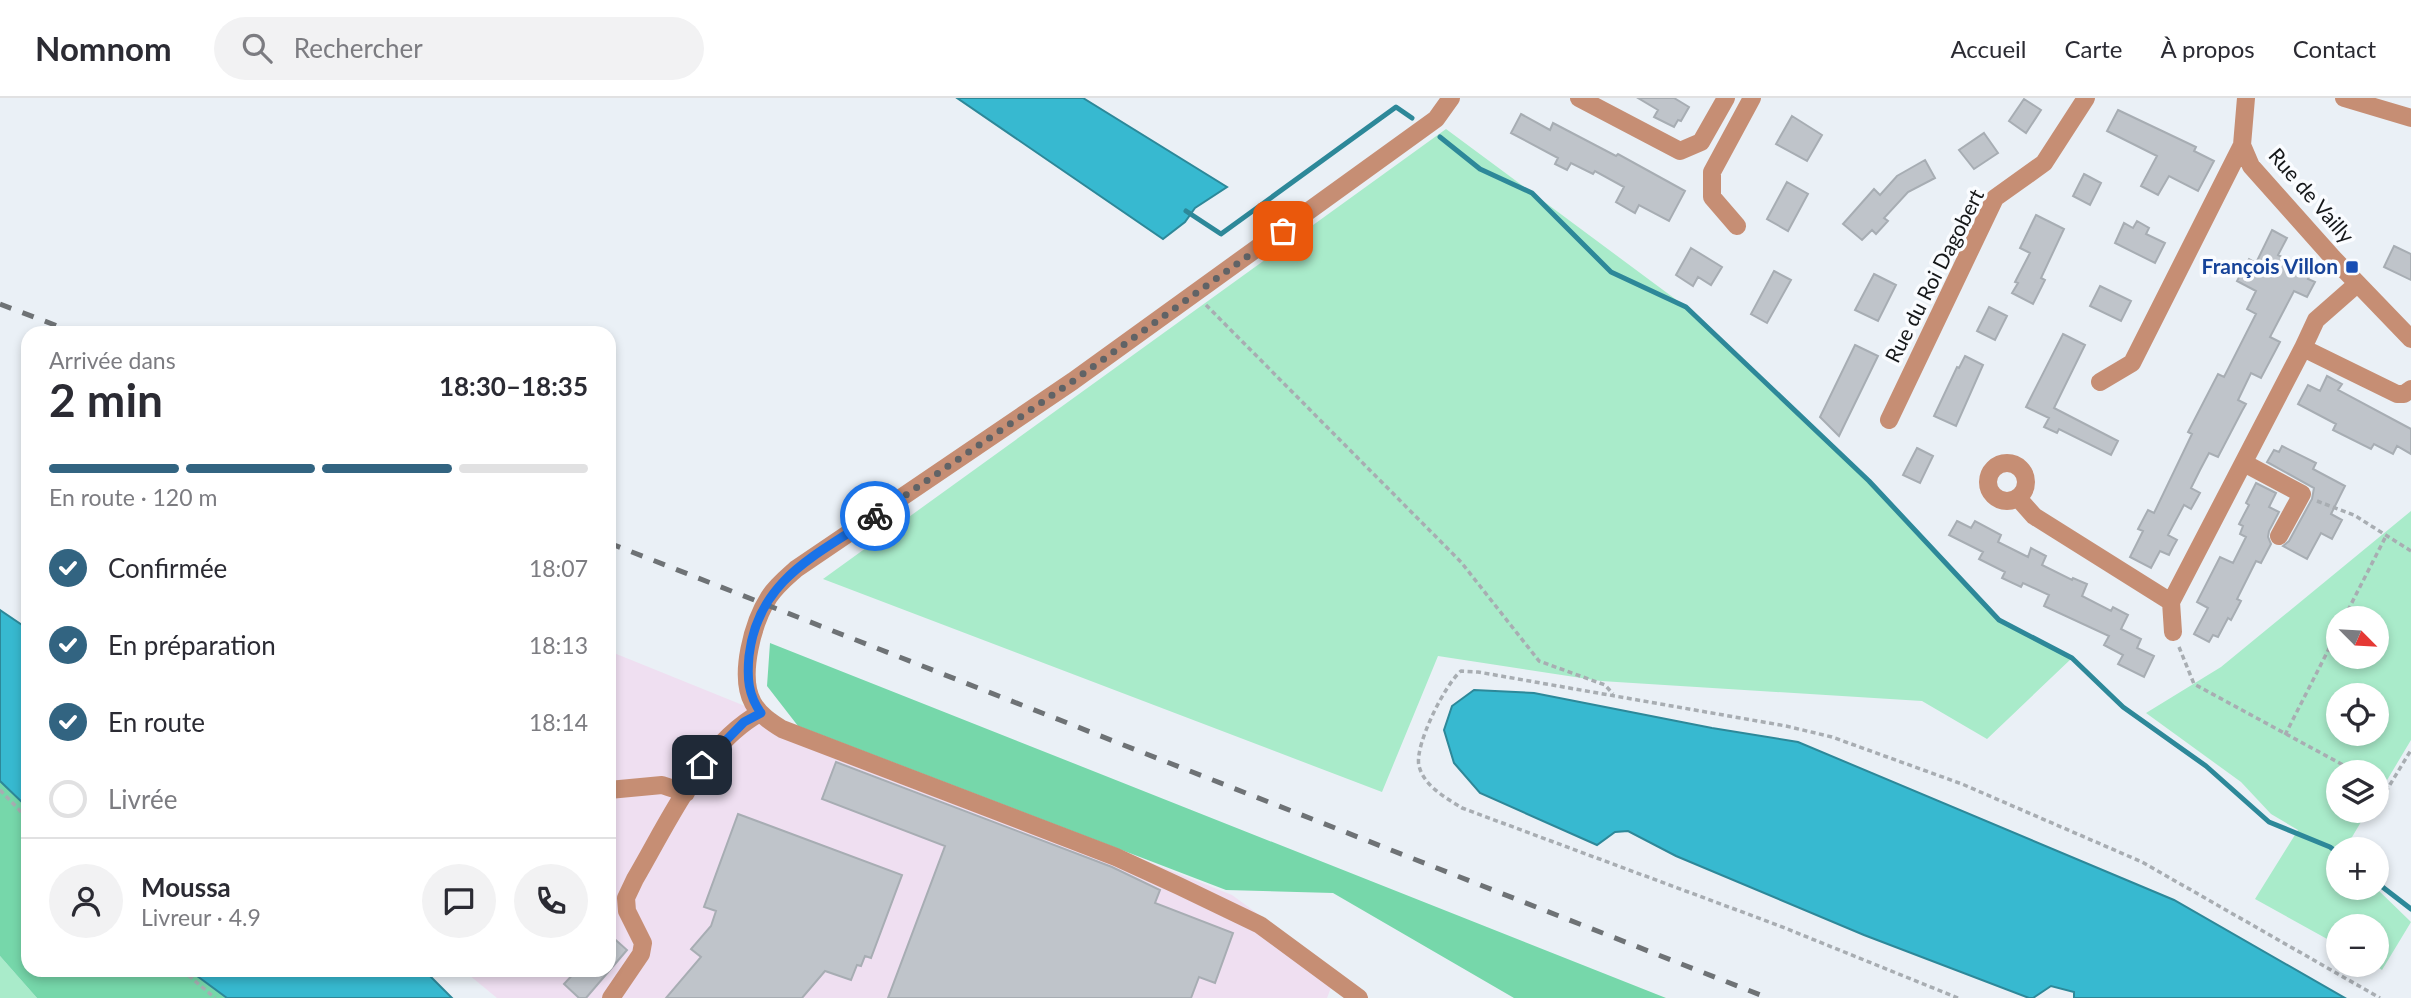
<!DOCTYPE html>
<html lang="fr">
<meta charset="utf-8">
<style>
body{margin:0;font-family:Lato,sans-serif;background:#f2f2f3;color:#2b2b33;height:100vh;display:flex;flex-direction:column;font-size:26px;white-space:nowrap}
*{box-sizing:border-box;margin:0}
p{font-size:23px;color:#7c7c81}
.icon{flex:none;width:38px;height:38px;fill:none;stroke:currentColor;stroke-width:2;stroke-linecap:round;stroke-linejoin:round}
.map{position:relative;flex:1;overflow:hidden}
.panel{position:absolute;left:21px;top:228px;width:595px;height:651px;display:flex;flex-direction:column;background:#fff;border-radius:21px;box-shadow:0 4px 10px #0003}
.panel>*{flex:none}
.needle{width:46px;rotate:114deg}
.controls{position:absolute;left:2326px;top:508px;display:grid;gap:14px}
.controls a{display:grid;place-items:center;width:63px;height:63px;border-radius:50%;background:#fff;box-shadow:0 4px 10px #0003;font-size:35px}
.pin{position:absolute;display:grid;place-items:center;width:60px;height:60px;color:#fff;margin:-30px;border-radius:14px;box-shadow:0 4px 10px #0006}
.courier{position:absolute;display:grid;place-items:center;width:70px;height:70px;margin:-35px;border:5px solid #1a73e8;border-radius:50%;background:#fff;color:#222;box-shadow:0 2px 9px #0007}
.headline em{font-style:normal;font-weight:700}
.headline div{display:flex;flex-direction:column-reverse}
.headline{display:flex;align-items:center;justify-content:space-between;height:119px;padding:0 28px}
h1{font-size:46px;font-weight:700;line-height:52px}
.bar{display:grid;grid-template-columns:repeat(4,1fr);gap:10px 7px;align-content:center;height:84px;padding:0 28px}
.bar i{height:9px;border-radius:5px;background:#e1e1e2}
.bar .selected{background:#326481}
.bar p{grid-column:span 4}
.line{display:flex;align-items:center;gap:18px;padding:0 28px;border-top:2px solid #e1e1e2}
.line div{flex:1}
.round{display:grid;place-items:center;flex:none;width:74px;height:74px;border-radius:37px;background:#f2f2f3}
ol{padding:0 28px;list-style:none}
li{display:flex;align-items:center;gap:21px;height:77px}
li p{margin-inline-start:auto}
li .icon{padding:7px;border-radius:50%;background:#326481;color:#fff;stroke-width:4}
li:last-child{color:#7c7c81}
li i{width:38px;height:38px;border:4px solid #e1e1e2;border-radius:50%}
header{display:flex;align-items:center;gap:42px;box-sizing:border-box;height:98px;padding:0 35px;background:#fff;border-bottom:2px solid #e1e1e2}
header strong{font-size:33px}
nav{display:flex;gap:38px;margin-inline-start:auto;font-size:24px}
.search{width:490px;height:63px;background:#f2f2f3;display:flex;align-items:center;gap:18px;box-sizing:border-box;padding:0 24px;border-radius:38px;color:#7c7c81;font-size:26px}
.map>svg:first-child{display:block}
.industrial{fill:#efdff1}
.green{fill:#a9ebca;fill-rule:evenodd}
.forest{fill:#76d7aa}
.water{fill:#37b9d0;stroke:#2d8899;stroke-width:2}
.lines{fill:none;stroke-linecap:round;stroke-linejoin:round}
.stream{stroke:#2d8899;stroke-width:5}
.building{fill:#bfc4ca;stroke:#a7adb3;stroke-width:2}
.path{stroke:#a8adb2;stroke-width:3.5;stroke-dasharray:5 3.5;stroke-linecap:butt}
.minor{stroke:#c68e74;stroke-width:18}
.rail{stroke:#6e7275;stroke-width:5;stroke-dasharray:12 12;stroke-linecap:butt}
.done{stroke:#606366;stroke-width:7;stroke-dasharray:0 12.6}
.route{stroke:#1a73e8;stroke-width:9}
.transit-dot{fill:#1a4fb4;stroke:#fafcff;stroke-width:2.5}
.labels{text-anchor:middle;stroke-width:7;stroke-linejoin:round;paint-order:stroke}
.street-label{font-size:21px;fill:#151719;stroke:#fafcff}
.transit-label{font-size:21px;font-weight:bold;fill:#164399;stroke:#fafcff;text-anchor:end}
</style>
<header>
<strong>Nomnom</strong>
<div class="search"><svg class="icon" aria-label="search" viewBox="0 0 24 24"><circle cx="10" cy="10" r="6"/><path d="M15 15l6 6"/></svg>Rechercher</div>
<nav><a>Accueil</a><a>Carte</a><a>À propos</a><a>Contact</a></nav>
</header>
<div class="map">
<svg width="2411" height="900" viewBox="0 0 2411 900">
<rect width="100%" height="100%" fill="#eaf0f6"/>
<path class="industrial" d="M 609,553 L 745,608 L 1054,726 L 1232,797 L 1337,874 L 1327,900 L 497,900 L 463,872 L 609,872 Z"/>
<path class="green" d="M 1446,31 L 1686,209 L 1869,383 L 1999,522 L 2072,560 L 1987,641 L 1922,603 L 1601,583 L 1438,558 L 1382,694 L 823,481 Z
M 2411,413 L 2411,642 L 2377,699 L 2376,674 L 2338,674 L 2338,712 L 2368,712 L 2345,751 L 2338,751 L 2338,789 L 2375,789 L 2411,824 L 2382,872 L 2373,866 L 2376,866 L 2376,828 L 2338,828 L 2338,847 L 2255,801 L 2298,732 L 2271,716 L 2241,684 L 2146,615 L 2221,569 ZM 2338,520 L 2376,520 L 2376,558 L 2338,558 ZM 2338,597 L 2376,597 L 2376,635 L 2338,635 Z
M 0,858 L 37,900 L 0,900 Z"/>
<path class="forest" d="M 770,545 L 1666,900 L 1514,900 L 1333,795 L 1226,792 L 798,628 L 767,588 Z
M 0,683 L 28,710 L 28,872 L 189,872 L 227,900 L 37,900 L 0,858 Z"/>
<path class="water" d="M 957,0 L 1083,0 L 1227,89 L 1195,110 L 1185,124 L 1163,141 Z
M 0,512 L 28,531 L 28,710 L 0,683 Z
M 1474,592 L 1534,595 L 1712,630 L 1798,644 L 2174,802 L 2345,900 L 2074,900 L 2074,894 L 2051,888 L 2033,900 L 2029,900 L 1864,837 L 1676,758 L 1628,733 L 1615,734 L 1597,747 L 1480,695 L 1454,665 L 1444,632 L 1452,608 Z
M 189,872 L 424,872 L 452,900 L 227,900 Z"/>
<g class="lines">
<path class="stream" d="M 1440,39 L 1480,71 L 1532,95 L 1611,174 L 1686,209 L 1869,383 L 1999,522 L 2072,560 L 2123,609 L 2206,668 L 2269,724 L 2330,749 L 2338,755
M 1186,113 L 1221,136 L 1396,9 L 1412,20
M 2376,784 L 2411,811"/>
</g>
<path class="building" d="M 1638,0 L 1674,0 L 1689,9 L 1681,23 L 1678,22 L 1674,29 L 1654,19 L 1658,12 Z
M 2024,1 L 2041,12 L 2026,35 L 2009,23 Z
M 2118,12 L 2196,49 L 2194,53 L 2214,63 L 2198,93 L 2169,78 L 2158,97 L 2141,88 L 2157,58 L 2107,33 Z
M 1521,16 L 1550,32 L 1553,25 L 1616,58 L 1618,56 L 1685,93 L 1669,123 L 1639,107 L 1635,115 L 1616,104 L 1624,89 L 1595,73 L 1593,76 L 1571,65 L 1567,72 L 1555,66 L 1558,60 L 1511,35 Z
M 1792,18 L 1822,37 L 1807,63 L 1776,46 Z
M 1984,35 L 1998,55 L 1974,71 L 1959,52 Z
M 1925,62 L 1935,80 L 1908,94 L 1884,120 L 1888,123 L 1876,136 L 1872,132 L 1862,142 L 1843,126 L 1874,91 L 1880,97 L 1897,78 Z
M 2084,76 L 2101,85 L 2090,107 L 2073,98 Z
M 1787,84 L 1808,96 L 1788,133 L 1767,121 Z
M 2036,117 L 2064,131 L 2041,180 L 2045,182 L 2033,206 L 2012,195 L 2018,185 L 2015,184 L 2030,155 L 2020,150 Z
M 2137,123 L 2149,130 L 2146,136 L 2165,145 L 2155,165 L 2115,145 L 2124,125 L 2133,130 Z
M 2272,132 L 2287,140 L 2278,157 L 2311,175 L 2308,181 L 2315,184 L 2307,199 L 2294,193 L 2270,239 L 2280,244 L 2261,280 L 2251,275 L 2238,302 L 2246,306 L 2242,313 L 2218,359 L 2209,355 L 2200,372 L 2191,390 L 2200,395 L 2191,411 L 2184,407 L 2168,437 L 2177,442 L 2173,449 L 2169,457 L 2160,453 L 2151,470 L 2130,459 L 2143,433 L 2138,431 L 2148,412 L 2154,415 L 2192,336 L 2188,334 L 2218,276 L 2224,279 L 2256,216 L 2247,211 L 2256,193 L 2237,183 L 2249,161 L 2256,165 Z
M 2394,148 L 2411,156 L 2411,182 L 2384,169 Z
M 1691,150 L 1722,169 L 1711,187 L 1698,179 L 1693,188 L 1676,177 Z
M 1774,173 L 1791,182 L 1767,225 L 1751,216 Z
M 1874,176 L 1896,187 L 1878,223 L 1855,212 Z
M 2100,188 L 2131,203 L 2121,223 L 2090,208 Z
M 1989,209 L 2007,218 L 1995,242 L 1977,233 Z
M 2063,236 L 2085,247 L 2054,310 L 2118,343 L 2111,357 L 2059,331 L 2057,335 L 2044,329 L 2049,320 L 2026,309 Z
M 1855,247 L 1878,258 L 1839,338 L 1820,319 Z
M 1965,258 L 1983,267 L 1956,328 L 1934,318 L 1957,269 L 1959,270 Z
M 2327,278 L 2342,286 L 2338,292 L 2411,331 L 2411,356 L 2397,348 L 2393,356 L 2374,346 L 2371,351 L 2333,332 L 2336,326 L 2298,306 L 2308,287 L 2320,293 Z
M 2282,348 L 2316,365 L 2313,371 L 2345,388 L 2331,416 L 2342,422 L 2332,441 L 2321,435 L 2307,461 L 2283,448 L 2289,443 L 2312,401 L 2314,390 L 2267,364 L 2274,352 L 2279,354 Z
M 1917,350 L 1933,358 L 1920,385 L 1903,377 Z
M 2256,385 L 2276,395 L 2269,409 L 2279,414 L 2269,433 L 2268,439 L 2271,446 L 2261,465 L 2256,463 L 2237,501 L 2241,503 L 2231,522 L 2228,520 L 2218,539 L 2213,537 L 2209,544 L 2194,536 L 2208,510 L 2197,504 L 2220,459 L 2233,465 L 2246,439 L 2240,436 L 2243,428 L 2239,426 L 2249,407 L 2246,405 Z
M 1957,423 L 1971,430 L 1975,423 L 2001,437 L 1998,444 L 2028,459 L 2031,450 L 2046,458 L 2042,467 L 2072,482 L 2073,480 L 2087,486 L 2082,498 L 2111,513 L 2113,509 L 2128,517 L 2121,531 L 2141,541 L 2137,550 L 2154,558 L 2144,579 L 2118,566 L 2123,557 L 2104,547 L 2109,538 L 2044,508 L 2049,497 L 2023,485 L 2021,489 L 2002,480 L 2005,474 L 1979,461 L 1983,454 L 1949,437 Z
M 836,664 L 1112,769 L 1160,792 L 1155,805 L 1233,835 L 1215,885 L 1199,879 L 1191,900 L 888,900 L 945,748 L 822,701 Z
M 738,716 L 902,777 L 871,860 L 865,858 L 861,868 L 857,867 L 851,882 L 825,873 L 802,900 L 666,900 L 701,859 L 691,851 L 711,828 L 716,813 L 704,809 Z
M 609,836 L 627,852 L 586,900 L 579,900 L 564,886 L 577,872 L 609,872 Z"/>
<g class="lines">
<path class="path" d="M 1206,207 L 1461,464 L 1539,563 L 1605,587 L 1613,596
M 2317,403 L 2354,417 L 2411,453
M 2344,520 L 2386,438
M 2179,549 L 2194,586 L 2356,674
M 2285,637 L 2338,533
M 2376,684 L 2388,690 L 2411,652
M 0,692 L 28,721
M 182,872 L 215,900
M 1958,900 L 1780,828 L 1462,710 C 1446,700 1424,688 1419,668 C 1414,648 1445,586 1461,573 L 1478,574 L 1786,628 L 1832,639 L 1962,686 L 2142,764 L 2380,900"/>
<path class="minor" d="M 1579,0 L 1680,53 L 1701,44 L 1726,0
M 2246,0 L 2242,47 L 2251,68 L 2333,160 L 2411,241
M 2344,0 L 2411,20
M 1737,128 L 1712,99 L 1712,74 L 1752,0
M 2357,186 L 2316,222 L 2303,250 L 2397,296 L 2404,296 L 2411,291
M 2100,284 L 2132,265 L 2242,47
M 1889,322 L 1995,100 L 2044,65 L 2086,0
M1988 384a19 19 0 1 1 38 0a19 19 0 1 1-38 0Z
M 2244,365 L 2302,396 L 2279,438
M 2018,400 L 2034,418 L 2171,504 L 2303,250
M 2171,504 L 2173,534
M 609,692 L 662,687 L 686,695
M 611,900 L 641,856 L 643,845 L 627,813 L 626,800 L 635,781 C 668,725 702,647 760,615
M 1359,900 L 1260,827 L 1179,788 L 1116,759 L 782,631 C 771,624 760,617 753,605 C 738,578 753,524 769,499 C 776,488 786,480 796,471 L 1073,283 L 1436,21 L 1451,0"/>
<path class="rail" d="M 0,206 L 73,234
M 609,445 L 1768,900"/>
</g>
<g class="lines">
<path class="done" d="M 875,418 L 1073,283 L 1283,133"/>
<path class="route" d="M 702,667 L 744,624 L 761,615 C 748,597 747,580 749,558 C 758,481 817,457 875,418"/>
</g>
<rect class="transit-dot" x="2345" y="162" width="14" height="14" rx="3.5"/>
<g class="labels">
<g class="street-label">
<text transform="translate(2311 98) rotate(49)" y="7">Rue de Vailly</text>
<text transform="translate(1935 178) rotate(-63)" y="7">Rue du Roi Dagobert</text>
</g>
<g class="transit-label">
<text x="2338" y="176">François Villon</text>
</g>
</g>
</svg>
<div class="controls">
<a><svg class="needle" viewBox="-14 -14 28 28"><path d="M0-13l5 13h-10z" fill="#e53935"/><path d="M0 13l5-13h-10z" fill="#7c7c81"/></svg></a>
<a><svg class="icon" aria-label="locate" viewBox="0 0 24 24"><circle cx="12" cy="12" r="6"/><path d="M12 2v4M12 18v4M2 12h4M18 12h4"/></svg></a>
<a><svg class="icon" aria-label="layers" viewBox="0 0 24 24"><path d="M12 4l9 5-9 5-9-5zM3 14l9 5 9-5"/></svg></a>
<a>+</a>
<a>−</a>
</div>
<div class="pin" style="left:1283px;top:133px;background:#ea580c"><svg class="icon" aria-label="bag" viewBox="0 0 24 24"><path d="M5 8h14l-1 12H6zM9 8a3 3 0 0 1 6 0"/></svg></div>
<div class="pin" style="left:702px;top:667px;background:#1f2937"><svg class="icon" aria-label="home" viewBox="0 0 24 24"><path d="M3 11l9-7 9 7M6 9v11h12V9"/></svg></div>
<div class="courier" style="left:875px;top:418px"><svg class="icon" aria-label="bike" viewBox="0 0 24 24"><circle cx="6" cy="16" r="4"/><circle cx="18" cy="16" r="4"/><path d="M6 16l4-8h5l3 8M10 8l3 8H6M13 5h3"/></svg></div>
<section class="panel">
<div class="headline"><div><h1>2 min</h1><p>Arrivée dans</p></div><em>18:30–18:35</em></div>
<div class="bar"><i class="selected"></i><i class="selected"></i><i class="selected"></i><i></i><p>En route · 120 m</p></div>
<ol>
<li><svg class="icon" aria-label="check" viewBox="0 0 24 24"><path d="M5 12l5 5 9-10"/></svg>Confirmée<p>18:07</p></li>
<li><svg class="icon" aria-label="check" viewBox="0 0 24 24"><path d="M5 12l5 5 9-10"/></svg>En préparation<p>18:13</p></li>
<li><svg class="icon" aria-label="check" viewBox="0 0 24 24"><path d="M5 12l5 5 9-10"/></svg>En route<p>18:14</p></li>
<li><i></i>Livrée</li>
</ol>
<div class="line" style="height:126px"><a class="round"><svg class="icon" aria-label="person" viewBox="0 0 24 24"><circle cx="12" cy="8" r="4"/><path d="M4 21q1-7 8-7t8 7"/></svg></a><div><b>Moussa</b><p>Livreur · 4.9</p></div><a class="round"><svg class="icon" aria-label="chat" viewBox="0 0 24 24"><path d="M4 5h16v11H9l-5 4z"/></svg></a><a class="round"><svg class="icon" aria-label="phone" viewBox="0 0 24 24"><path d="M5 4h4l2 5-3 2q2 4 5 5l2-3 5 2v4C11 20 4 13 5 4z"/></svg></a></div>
</section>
</div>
